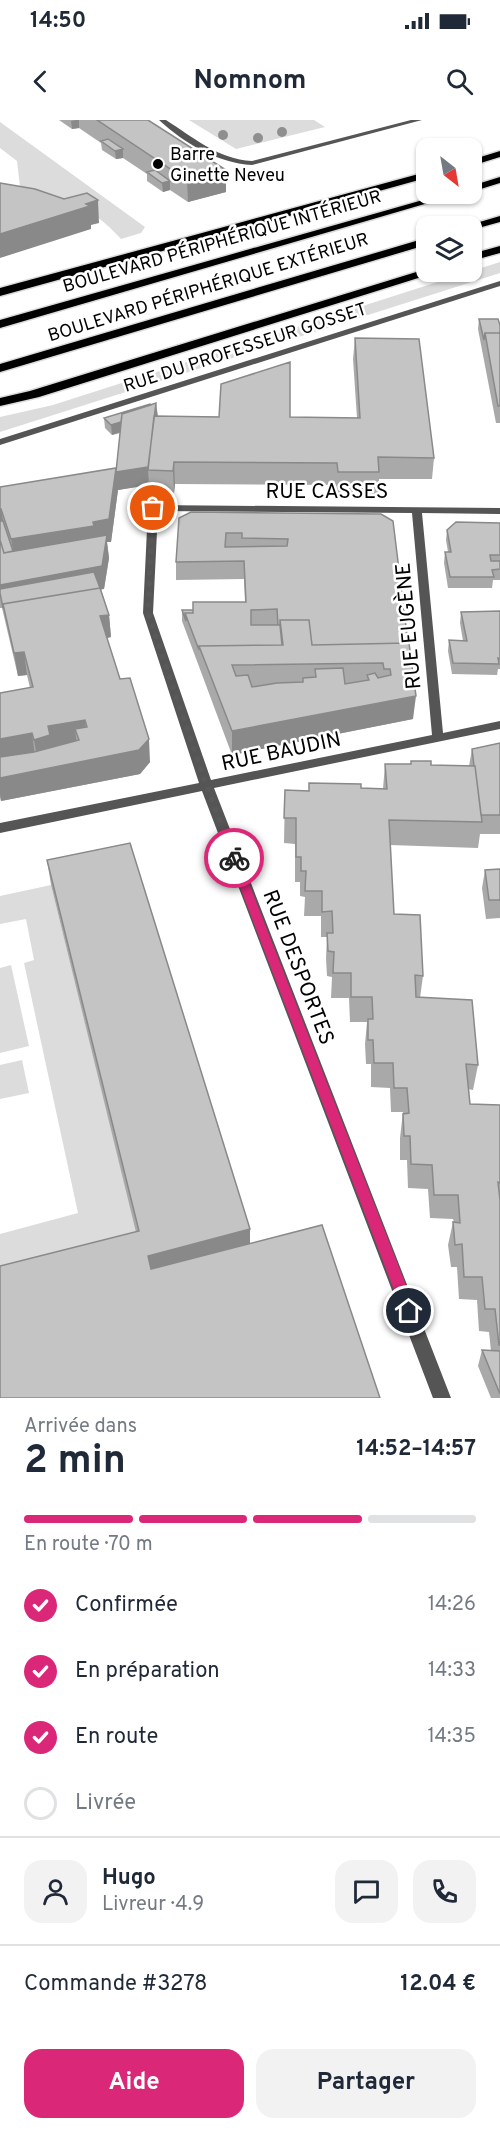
<!DOCTYPE html>
<html lang="fr">
<meta charset="utf-8">
<style>
body{margin:0;font-family:Overpass,sans-serif;background:#f2f2f3;color:#1f2937;height:100vh;display:flex;flex-direction:column;font-size:22px;white-space:nowrap}
*{box-sizing:border-box;margin:0}
p{font-size:20px;color:#747a83}
.icon{flex:none;width:33px;height:33px;fill:none;stroke:currentColor;stroke-width:2;stroke-linecap:round;stroke-linejoin:round}
.map{position:relative;height:1278px;overflow:hidden}
.side{display:flex;flex-direction:column;background:#fff;flex:1}
.side>*{flex:none}
.needle{width:39px;rotate:149deg}
.fabs{position:absolute;left:416px;top:18px;display:grid;gap:12px}
.fabs a{display:grid;place-items:center;width:66px;height:66px;border-radius:12px;background:#fff;box-shadow:0 2px 4px #0004;font-size:30px}
.pin{position:absolute;display:grid;place-items:center;width:51px;height:51px;color:#fff;margin:-26px;border:3px solid #fff;border-radius:50%;box-shadow:0 2px 6px #0007}
.courier{position:absolute;display:grid;place-items:center;width:60px;height:60px;margin:-30px;border:4px solid #db2777;border-radius:50%;background:#fff;color:#222;box-shadow:0 2px 8px #0007}
.head em{font-style:normal;font-weight:700}
.head div{display:flex;flex-direction:column-reverse}
.head{display:flex;align-items:center;justify-content:space-between;height:102px;padding:0 24px}
h1{font-size:39px;font-weight:700;line-height:45px}
.bar{display:grid;grid-template-columns:repeat(4,1fr);gap:9px 6px;align-content:center;height:72px;padding:0 24px}
.bar i{height:8px;border-radius:4px;background:#e0e1e3}
.bar .current{background:#db2777}
.bar p{grid-column:span 4}
.line{display:flex;align-items:center;gap:15px;padding:0 24px;border-top:2px solid #e0e1e3}
.line div{flex:1}
.round{display:grid;place-items:center;flex:none;width:63px;height:63px;border-radius:18px;background:#f2f2f3}
ol{padding:0 24px;list-style:none}
li{display:flex;align-items:center;gap:18px;height:66px}
li p{margin-inline-start:auto}
li .icon{padding:6px;border-radius:50%;background:#db2777;color:#fff;stroke-width:4}
li:last-child{color:#747a83}
li i{width:33px;height:33px;border:3px solid #e0e1e3;border-radius:50%}
.primary-button{display:flex;gap:12px;margin-top:auto;padding:12px 24px}
.primary-button a{flex:1;height:69px;border-radius:18px;background:#db2777;color:#fff;font-size:24px;font-weight:700;line-height:69px;text-align:center}
.primary-button a+a{background:#f2f2f3;color:#1f2937}
.status{display:flex;justify-content:space-between;align-items:center;height:42px;padding:0 30px;background:#fff;direction:ltr}
.status svg{height:16px;fill:currentColor}
header{display:flex;justify-content:space-between;align-items:center;height:78px;padding:0 24px;background:#fff;font-size:27px;font-weight:700}
.map>svg:first-child{display:block}
.green{fill:#dcdcdc}
.lines{fill:none;stroke-linecap:round;stroke-linejoin:round}
.highway-casing{stroke:#dbdbdb;stroke-width:3}
.street{fill:#555;fill-rule:evenodd}
.highway{fill:#000;fill-rule:evenodd}
.tree{fill:#8f8f8f}
.wall{fill:#a9a9a9}
.shaded-wall{fill:#898989}
.building{fill:#c4c4c4;stroke:#898989;stroke-width:1.5;fill-rule:evenodd}
.route{fill:#db2777}
.done{stroke:#595959;stroke-width:6;stroke-dasharray:0 10.8}
.poi-dot{fill:#000;stroke:#fff;stroke-width:2}
.labels{text-anchor:middle;stroke-width:5;stroke-linejoin:round;paint-order:stroke}
.far-poi-label{font-size:18px;fill:#000;stroke:#fff;text-anchor:start}
.far-street-label{font-size:18px;fill:#000;stroke:#fff}
.street-label{font-size:21px;fill:#000;stroke:#fff}
</style>
<div class="status"><b>14:50</b><svg viewBox="0 0 49 12"><path d="M0 12V9h3v3zM5 12V6h3v6zM10 12V3h3v9zM15 12V0h3v12zM26 1h20v11H26zM47 4h2v5h-2z"/></svg></div>
<header><svg class="icon" aria-label="back" viewBox="0 0 24 24"><path d="M15 5l-7 7 7 7"/></svg>Nomnom<svg class="icon" aria-label="search" viewBox="0 0 24 24"><circle cx="10" cy="10" r="6"/><path d="M15 15l6 6"/></svg></header>
<div class="map">
<svg width="500" height="1278" viewBox="0 0 500 1278">
<rect width="100%" height="100%" fill="#fff"/>
<path class="green" d="M 189,0 L 314,0 L 325,7 L 236,29 Z
M 0,2 L 145,107 L 141,113 L 121,119 C 89,83 64,80 20,67 L 17,41 L 0,28 Z
M 500,142 L 500,153 L 0,312 L 0,297 L 53,285 Z
M 51,765 L 142,1134 L 0,1170 L 0,1114 L 78,1093 L 24,843 L 34,840 L 26,799 L 0,804 L 0,776 Z
M 11,845 L 29,926 L 0,933 L 0,848 Z
M 22,940 L 29,973 L 0,979 L 0,945 Z"/>
<g class="lines">
<g class="highway-casing">
<path id="highway" d="M 500,31 L 500,37 L 471,46 L 471,40 Z
M 426,52 L 426,58 L 0,176 L 0,168 Z
M 500,57 L 500,63 L 471,72 L 471,66 Z
M 444,74 L 459,74 L 0,208 L 0,200 Z
M 500,96 L 500,102 L 471,110 L 471,106 L 466,106 Z
M 426,118 L 426,125 L 0,252 L 0,244 Z
M 500,126 L 500,133 L 471,141 L 471,134 Z
M 426,149 L 426,152 L 433,152 L 431,154 L 39,277 L 0,286 L 0,278 L 30,271 Z"/>
</g>
<path class="street" d="M 159,0 L 166,0 C 194,18 218,39 252,41 L 411,0 L 422,0 L 252,45 C 217,43 184,23 159,0 Z
M 500,161 L 500,166 L 0,325 L 0,319 Z
M 153,385 L 500,388 L 500,394 L 422,393 L 443,613 L 500,601 L 500,609 L 214,668 L 451,1278 L 433,1278 L 202,671 L 0,713 L 0,703 L 199,663 L 143,493 L 148,388 ZM 158,391 L 412,393 L 432,615 L 211,660 L 153,493 Z"/>
<use href="#highway" class="highway"/>
</g>
<g class="tree">
<circle cx="282" cy="12" r="5"/>
<circle cx="223" cy="15" r="5"/>
<circle cx="258" cy="18" r="5"/>
</g>
<path class="wall" d="M 59,0 L 148,0 L 226,50 L 226,72 L 188,82 L 170,70 L 163,72 L 147,61 L 147,54 L 123,38 L 116,39 L 102,30 L 101,23 L 79,8 L 72,9 Z
M 479,199 L 500,205 L 500,303 L 496,303 L 478,209 Z
M 355,218 L 434,338 L 432,359 L 379,359 L 378,374 L 337,374 L 336,365 L 175,364 L 174,373 L 149,372 L 149,365 L 118,370 L 116,352 L 120,313 L 112,315 L 105,308 L 104,298 L 156,283 L 158,296 L 357,298 L 353,239 Z
M 0,367 L 118,370 L 111,422 L 107,422 L 109,438 L 104,469 L 101,469 L 109,495 L 111,517 L 107,518 L 120,559 L 150,642 L 140,654 L 1,681 L 0,677 L 0,573 L 30,568 L 27,555 L 18,556 L 2,488 L 0,488 Z
M 381,394 L 413,599 L 232,635 L 182,501 L 182,490 L 193,490 L 245,482 L 244,459 L 176,460 L 176,442 L 179,398 Z
M 500,403 L 500,460 L 493,460 L 492,468 L 448,468 L 444,443 L 445,432 L 448,432 L 446,420 L 447,410 Z
M 500,491 L 500,549 L 498,549 L 497,555 L 452,554 L 448,531 L 449,520 L 463,521 L 460,503 L 461,492 Z
M 500,623 L 500,714 L 480,714 L 478,728 L 390,725 L 394,794 L 423,856 L 420,878 L 478,945 L 473,970 L 468,969 L 470,984 L 500,985 L 500,1278 L 491,1278 L 478,1246 L 482,1230 L 491,1231 L 489,1212 L 479,1211 L 477,1180 L 459,1179 L 457,1147 L 451,1147 L 448,1125 L 453,1102 L 454,1102 L 453,1099 L 430,1098 L 428,1069 L 408,1068 L 407,1040 L 400,1040 L 400,1018 L 403,992 L 391,992 L 390,968 L 371,967 L 371,944 L 366,944 L 365,924 L 367,902 L 350,902 L 349,878 L 331,878 L 332,857 L 327,856 L 326,838 L 327,817 L 321,817 L 321,796 L 304,796 L 305,777 L 300,776 L 300,762 L 295,762 L 295,724 L 284,723 L 285,670 L 309,671 L 361,668 L 383,669 L 385,644 L 469,646 L 472,629 Z
M 47,740 L 250,1124 L 136,1112 L 51,765 Z
M 500,749 L 500,798 L 486,799 L 482,768 L 485,750 Z"/>
<path class="shaded-wall" d="M 76,0 L 79,0 L 79,8 L 72,9 L 71,1 Z
M 123,29 L 123,38 L 116,39 L 115,31 Z
M 226,50 L 226,72 L 188,82 L 187,60 Z
M 170,61 L 170,70 L 163,72 L 162,63 Z
M 98,80 L 99,103 L 91,105 L 91,109 L 0,138 L 0,114 L 86,84 Z
M 156,283 L 158,300 L 148,350 L 149,365 L 118,370 L 116,352 L 154,301 L 112,315 L 111,305 Z
M 174,342 L 175,364 L 174,373 L 173,351 Z
M 116,348 L 118,370 L 111,422 L 107,422 L 109,438 L 104,469 L 3,487 L 0,473 L 0,465 L 15,442 L 11,419 L 93,402 Z
M 0,389 L 1,389 L 5,411 L 0,412 Z
M 109,495 L 111,517 L 102,519 L 100,496 Z
M 24,532 L 27,555 L 18,556 L 14,533 Z
M 416,576 L 413,599 L 232,635 L 232,611 Z
M 85,600 L 87,623 L 79,620 L 75,609 L 77,625 L 38,643 L 34,620 L 48,606 Z
M 32,613 L 35,636 L 0,643 L 0,619 Z
M 149,619 L 150,642 L 140,654 L 1,681 L 0,674 L 0,658 Z
M 250,1109 L 250,1132 L 151,1159 L 148,1136 Z"/>
<path class="building" d="M 97,0 L 148,0 L 226,50 L 187,60 Z
M 108,19 L 123,29 L 115,31 L 101,21 Z
M 155,50 L 170,61 L 162,63 L 147,52 Z
M 0,63 L 35,69 L 64,79 L 87,73 L 98,80 L 86,84 L 90,86 L 0,114 Z
M 479,199 L 498,199 L 500,205 L 500,213 L 485,213 L 484,220 Z
M 485,213 L 500,213 L 500,286 L 498,286 Z
M 355,218 L 419,219 L 434,338 L 378,337 L 379,352 L 338,352 L 337,343 L 174,342 L 173,351 L 148,350 L 154,296 L 219,297 L 221,264 L 290,242 L 290,297 L 360,298 Z
M 156,283 L 148,347 L 116,352 L 122,294 Z
M 150,284 L 151,285 L 122,294 L 121,302 L 111,305 L 104,298 Z
M 116,348 L 109,399 L 93,402 L 94,406 L 11,419 L 1,389 L 0,389 L 0,367 Z
M 191,392 L 381,394 L 393,401 L 408,523 L 312,525 L 309,500 L 280,500 L 280,505 L 278,505 L 277,489 L 251,490 L 251,505 L 280,505 L 282,525 L 199,526 L 199,530 L 185,493 L 193,493 L 193,482 L 246,482 L 244,441 L 176,442 L 179,398 ZM 226,413 L 242,413 L 242,418 L 288,419 L 287,426 L 225,427 Z
M 0,401 L 3,401 L 13,431 L 4,433 L 0,420 Z
M 456,402 L 500,403 L 500,435 L 490,435 L 491,441 L 500,441 L 500,449 L 492,450 L 494,457 L 450,457 L 445,432 L 451,432 L 447,410 Z
M 107,415 L 102,446 L 0,465 L 0,420 L 4,433 Z
M 94,452 L 100,468 L 3,484 L 3,488 L 0,473 L 0,469 Z
M 100,468 L 109,495 L 100,496 L 120,559 L 130,558 L 149,619 L 139,630 L 0,658 L 0,637 L 34,632 L 79,620 L 75,609 L 87,607 L 85,600 L 48,606 L 50,615 L 34,620 L 32,613 L 0,619 L 0,573 L 33,567 L 24,532 L 14,533 L 3,484 Z
M 182,490 L 193,490 L 193,493 L 185,493 L 186,501 Z
M 500,491 L 500,539 L 498,538 L 499,544 L 453,543 L 449,520 L 467,521 L 461,492 Z
M 280,500 L 309,500 L 312,525 L 409,523 L 416,576 L 232,611 L 199,526 L 283,525 ZM 383,543 L 384,549 L 390,549 L 391,555 L 378,558 L 375,553 L 367,555 L 369,560 L 345,564 L 343,548 L 315,549 L 316,557 L 303,558 L 303,562 L 277,563 L 252,567 L 248,555 L 236,556 L 232,545 Z
M 500,623 L 500,695 L 481,695 L 475,646 L 474,646 L 472,629 Z
M 411,641 L 431,641 L 431,645 L 475,646 L 482,702 L 389,700 L 394,794 L 420,795 L 423,856 L 415,855 L 416,877 L 472,880 L 478,945 L 466,944 L 470,984 L 500,985 L 500,1063 L 498,1062 L 500,1080 L 500,1225 L 499,1225 L 495,1189 L 485,1189 L 482,1157 L 464,1157 L 462,1124 L 455,1125 L 453,1102 L 460,1103 L 458,1075 L 434,1075 L 432,1045 L 411,1044 L 410,1016 L 404,1016 L 403,994 L 409,993 L 407,968 L 394,968 L 393,943 L 374,943 L 373,920 L 368,920 L 368,899 L 373,899 L 372,877 L 351,877 L 351,853 L 333,853 L 334,832 L 328,831 L 327,813 L 333,813 L 332,791 L 322,792 L 322,771 L 305,771 L 306,751 L 301,751 L 301,737 L 296,737 L 296,698 L 284,698 L 285,670 L 309,671 L 309,663 L 361,664 L 361,668 L 387,669 L 385,644 L 411,644 Z
M 130,723 L 250,1109 L 148,1136 L 151,1149 L 322,1105 L 380,1278 L 0,1278 L 0,1146 L 139,1111 L 47,740 Z
M 500,749 L 500,780 L 489,780 L 485,750 Z
M 482,1230 L 500,1231 L 500,1274 Z"/>
<path class="route" d="M 234,734 L 239,738 L 416,1191 L 414,1196 L 409,1198 L 404,1196 L 402,1191 L 229,738 Z"/>
<g class="lines">
<path class="done" d="M 153,388 L 148,493 L 207,667 L 234,738"/>
</g>
<circle class="poi-dot" cx="158" cy="44" r="6"/>
<g class="labels">
<g class="far-poi-label">
<text x="170" y="40">Barre<tspan x="170" dy="21">Ginette Neveu</tspan></text>
</g>
<g class="far-street-label">
<text transform="translate(222 121) rotate(-16)" y="6">BOULEVARD PÉRIPHÉRIQUE INTÉRIEUR</text>
<text transform="translate(208 167) rotate(-17)" y="6">BOULEVARD PÉRIPHÉRIQUE EXTÉRIEUR</text>
<text transform="translate(245 227) rotate(-18)" y="6">RUE DU PROFESSEUR GOSSET</text>
</g>
<g class="street-label">
<text x="327" y="378">RUE CASSES</text>
<text transform="translate(408 506) rotate(-95)" y="7">RUE EUGÈNE</text>
<text transform="translate(281 631) rotate(-12)" y="7">RUE BAUDIN</text>
<text transform="translate(299 847) rotate(69)" y="7">RUE DESPORTES</text>
</g>
</g>
</svg>
<div class="fabs">
<a><svg class="needle" viewBox="-14 -14 28 28"><path d="M0-13l5 13h-10z" fill="#e53935"/><path d="M0 13l5-13h-10z" fill="#747a83"/></svg></a>
<a><svg class="icon" aria-label="layers" viewBox="0 0 24 24"><path d="M12 4l9 5-9 5-9-5zM3 14l9 5 9-5"/></svg></a>
</div>
<div class="pin" style="left:153px;top:388px;background:#ea580c"><svg class="icon" aria-label="bag" viewBox="0 0 24 24"><path d="M5 8h14l-1 12H6zM9 8a3 3 0 0 1 6 0"/></svg></div>
<div class="pin" style="left:409px;top:1191px;background:#1f2937"><svg class="icon" aria-label="home" viewBox="0 0 24 24"><path d="M3 11l9-7 9 7M6 9v11h12V9"/></svg></div>
<div class="courier" style="left:234px;top:738px"><svg class="icon" aria-label="bike" viewBox="0 0 24 24"><circle cx="6" cy="16" r="4"/><circle cx="18" cy="16" r="4"/><path d="M6 16l4-8h5l3 8M10 8l3 8H6M13 5h3"/></svg></div>
</div>
<section class="side">
<div class="head"><div><h1>2 min</h1><p>Arrivée dans</p></div><em>14:52–14:57</em></div>
<div class="bar"><i class="current"></i><i class="current"></i><i class="current"></i><i></i><p>En route · 70 m</p></div>
<ol>
<li><svg class="icon" aria-label="check" viewBox="0 0 24 24"><path d="M5 12l5 5 9-10"/></svg>Confirmée<p>14:26</p></li>
<li><svg class="icon" aria-label="check" viewBox="0 0 24 24"><path d="M5 12l5 5 9-10"/></svg>En préparation<p>14:33</p></li>
<li><svg class="icon" aria-label="check" viewBox="0 0 24 24"><path d="M5 12l5 5 9-10"/></svg>En route<p>14:35</p></li>
<li><i></i>Livrée</li>
</ol>
<div class="line" style="height:108px"><a class="round"><svg class="icon" aria-label="person" viewBox="0 0 24 24"><circle cx="12" cy="8" r="4"/><path d="M4 21q1-7 8-7t8 7"/></svg></a><div><b>Hugo</b><p>Livreur · 4.9</p></div><a class="round"><svg class="icon" aria-label="chat" viewBox="0 0 24 24"><path d="M4 5h16v11H9l-5 4z"/></svg></a><a class="round"><svg class="icon" aria-label="phone" viewBox="0 0 24 24"><path d="M5 4h4l2 5-3 2q2 4 5 5l2-3 5 2v4C11 20 4 13 5 4z"/></svg></a></div>
<div class="line" style="height:78px"><div>Commande #3278</div><b>12.04 €</b></div>
<div class="primary-button"><a>Aide</a><a>Partager</a></div>
</section>
